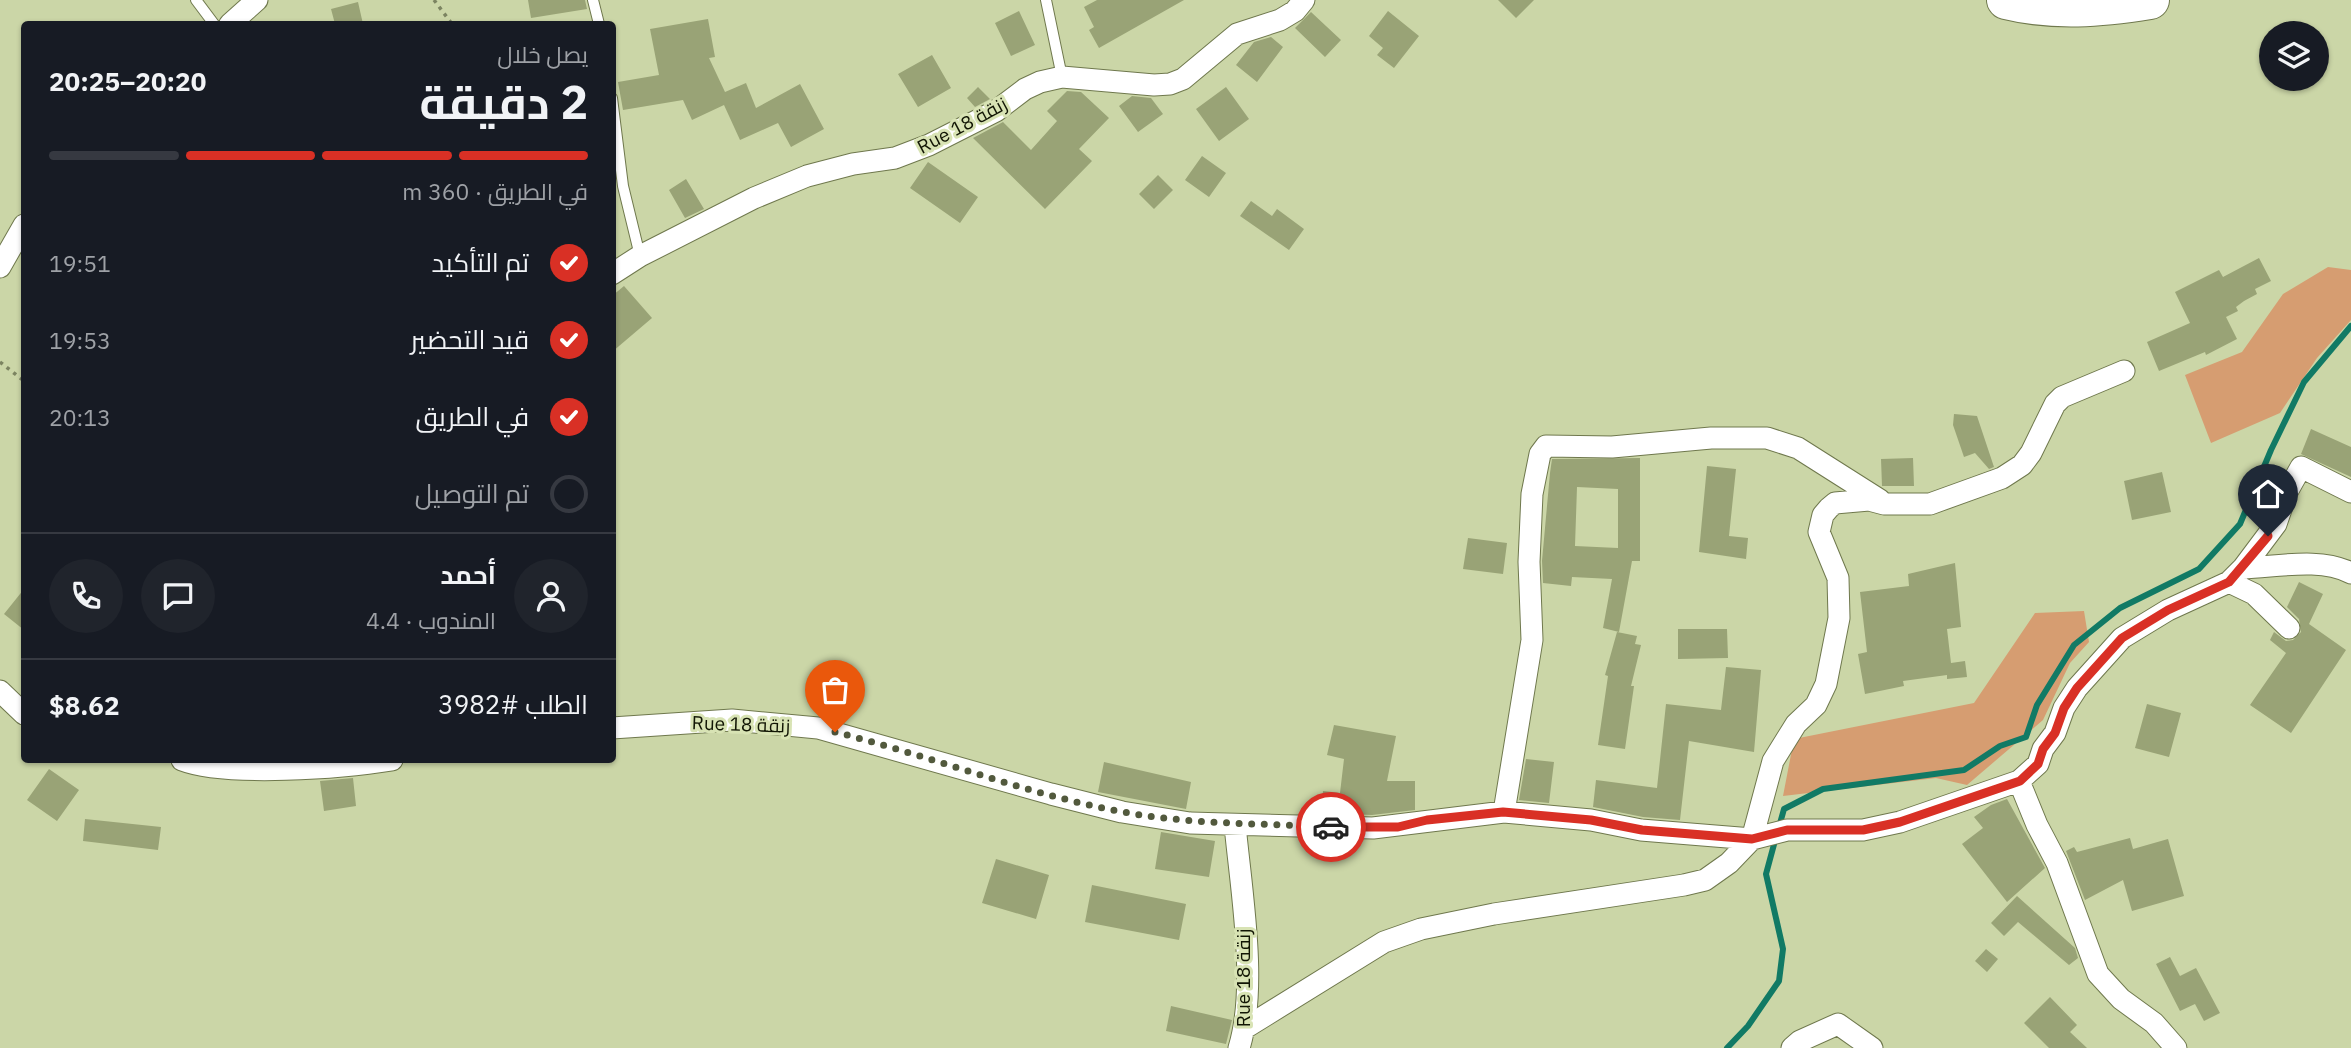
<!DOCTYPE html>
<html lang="ar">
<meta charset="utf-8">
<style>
body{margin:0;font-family:"IBM Plex Sans",Cairo,sans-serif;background:#20242c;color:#f1f3f6;direction:rtl;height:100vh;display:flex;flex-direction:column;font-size:26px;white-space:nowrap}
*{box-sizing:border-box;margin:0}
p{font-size:23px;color:#9ea1a6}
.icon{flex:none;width:38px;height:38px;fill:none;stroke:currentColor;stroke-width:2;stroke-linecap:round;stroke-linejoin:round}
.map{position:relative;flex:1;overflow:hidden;direction:ltr}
.sheet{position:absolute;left:21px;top:21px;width:595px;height:742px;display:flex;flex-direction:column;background:#171b24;border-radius:7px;box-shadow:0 2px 5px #0004;direction:rtl}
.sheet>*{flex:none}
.buttons{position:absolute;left:2259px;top:21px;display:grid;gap:14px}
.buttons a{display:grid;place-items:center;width:70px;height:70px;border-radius:50%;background:#171b24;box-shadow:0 2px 5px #0004;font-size:35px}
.pin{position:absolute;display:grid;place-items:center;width:60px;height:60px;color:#fff;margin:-72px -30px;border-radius:50% 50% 50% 0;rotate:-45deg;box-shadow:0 0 7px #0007}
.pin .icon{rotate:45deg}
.courier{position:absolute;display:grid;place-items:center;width:70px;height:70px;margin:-35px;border:5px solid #d93025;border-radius:50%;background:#fff;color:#222;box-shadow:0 2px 9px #0007}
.summary em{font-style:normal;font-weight:700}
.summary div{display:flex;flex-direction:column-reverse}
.summary{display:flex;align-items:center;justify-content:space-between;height:119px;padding:0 28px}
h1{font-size:46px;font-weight:700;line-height:52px}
.bar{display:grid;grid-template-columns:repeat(4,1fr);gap:10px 7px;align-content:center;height:84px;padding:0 28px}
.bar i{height:9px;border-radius:5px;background:#363941}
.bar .active{background:#d93025}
.bar p{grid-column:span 4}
.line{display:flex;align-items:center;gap:18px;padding:0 28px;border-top:2px solid #363941}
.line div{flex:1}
.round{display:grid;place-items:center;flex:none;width:74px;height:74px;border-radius:37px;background:#20242c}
ol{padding:0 28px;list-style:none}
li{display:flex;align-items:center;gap:21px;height:77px}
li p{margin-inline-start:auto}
li .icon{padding:7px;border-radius:50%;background:#d93025;color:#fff;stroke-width:4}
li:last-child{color:#9ea1a6}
li i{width:38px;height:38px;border:4px solid #363941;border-radius:50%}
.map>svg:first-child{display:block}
.green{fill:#d69d71}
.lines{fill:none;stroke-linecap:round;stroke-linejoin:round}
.stream{stroke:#117a65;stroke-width:6}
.building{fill:#99a376;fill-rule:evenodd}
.lane-casing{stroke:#6f784d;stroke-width:12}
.street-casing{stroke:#6f784d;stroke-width:23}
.highway-casing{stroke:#6f784d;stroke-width:40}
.path{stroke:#7c8461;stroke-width:3.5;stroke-dasharray:3.5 5;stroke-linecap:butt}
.lane{stroke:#fff;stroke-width:10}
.street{stroke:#fff;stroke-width:21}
.highway{stroke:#fff;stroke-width:38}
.done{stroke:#52593d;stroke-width:7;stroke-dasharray:0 12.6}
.route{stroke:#d93025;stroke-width:9}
.labels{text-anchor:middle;stroke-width:6;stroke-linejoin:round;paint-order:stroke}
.street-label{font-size:19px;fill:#111504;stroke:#d8e3b4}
</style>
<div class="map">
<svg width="2351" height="1048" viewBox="0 0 2351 1048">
<rect width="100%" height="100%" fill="#cbd6a7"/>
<path class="green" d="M 2328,267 L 2351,270 L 2351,320 L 2317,358 L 2280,413 L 2211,443 L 2185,375 L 2242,352 L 2283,294 Z
M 2084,611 L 2089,642 L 2070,663 L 2043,720 L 1967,785 L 1936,778 L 1783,796 L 1794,739 L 1974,703 L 2035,613 Z"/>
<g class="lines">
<path class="stream" d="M 1779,827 L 1784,809 L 1823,789 L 1964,770 L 2000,746 L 2026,737 L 2037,705 L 2074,645 L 2120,608 L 2199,569 L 2240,524 L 2271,450 L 2304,382 L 2351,326
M 1727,1048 L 1748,1026 L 1779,981 L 1783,949 L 1766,874 L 1776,837"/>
</g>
<path class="building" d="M 528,0 L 585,0 L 587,9 L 531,18 Z
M 1097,0 L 1184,0 L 1099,48 L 1089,30 L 1094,27 L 1084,7 Z
M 1498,0 L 1534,0 L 1516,18 Z
M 358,2 L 363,24 L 335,24 L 331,9 Z
M 1019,11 L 1035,45 L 1011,56 L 995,23 Z
M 1388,11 L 1419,36 L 1394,68 L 1377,55 L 1383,48 L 1369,36 Z
M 1311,12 L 1341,40 L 1325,57 L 1295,28 Z
M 708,19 L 715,57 L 709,58 L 725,92 L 746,83 L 756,108 L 800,84 L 824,129 L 791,147 L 778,123 L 740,140 L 724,105 L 692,120 L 683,100 L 623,110 L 618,82 L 659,75 L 650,29 Z
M 1271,37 L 1283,47 L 1257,82 L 1236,65 L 1254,42 Z
M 932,55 L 951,88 L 918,107 L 898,74 Z
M 978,87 L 990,99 L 975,107 L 967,98 Z
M 1226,87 L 1249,119 L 1219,141 L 1196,109 Z
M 1067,91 L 1081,92 L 1109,118 L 1079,149 L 1092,161 L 1045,209 L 973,138 L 1003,122 L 1031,150 L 1057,121 L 1047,111 Z
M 1132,96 L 1151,98 L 1163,114 L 1138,132 L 1119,106 Z
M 1202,156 L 1226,173 L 1209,197 L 1185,180 Z
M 928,162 L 978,197 L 960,223 L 910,188 Z
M 1158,175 L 1173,190 L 1154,209 L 1139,194 Z
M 686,179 L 704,209 L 685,218 L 669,190 Z
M 1251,201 L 1272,216 L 1277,209 L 1304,229 L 1289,250 L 1240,216 Z
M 2259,258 L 2271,281 L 2255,289 L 2257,294 L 2244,301 L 2236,307 L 2238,311 L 2226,317 L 2237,339 L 2206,355 L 2205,352 L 2159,371 L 2147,342 L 2190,323 L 2175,292 L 2219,270 L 2223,277 Z
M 624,286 L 652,318 L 612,352 L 612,296 Z
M 1954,414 L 1977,416 L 1994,467 L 1989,469 L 1975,453 L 1964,457 L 1953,425 Z
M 2311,429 L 2351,447 L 2351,477 L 2301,454 Z
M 1640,458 L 1640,561 L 1632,561 L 1619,632 L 1603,628 L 1612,579 L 1572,577 L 1571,586 L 1543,583 L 1542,561 L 1550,473 L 1552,459 ZM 1577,487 L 1618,489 L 1618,548 L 1575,546 Z
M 1913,458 L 1914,486 L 1882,486 L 1881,459 Z
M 1707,466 L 1736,469 L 1729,536 L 1748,538 L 1746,559 L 1699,552 Z
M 2162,472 L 2171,512 L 2132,520 L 2124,481 Z
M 1468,538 L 1507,543 L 1503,574 L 1463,569 Z
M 1955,563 L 1961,627 L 1947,629 L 1951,663 L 1965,661 L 1967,677 L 1947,679 L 1947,675 L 1903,681 L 1904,686 L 1865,694 L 1858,654 L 1867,652 L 1860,592 L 1909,586 L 1908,574 Z
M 2299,582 L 2323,594 L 2309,624 L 2346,650 L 2291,733 L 2250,705 L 2286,653 L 2270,640 L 2274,632 L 2286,641 L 2293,640 L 2301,632 L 2299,619 L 2287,607 Z
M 24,589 L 24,630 L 4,614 Z
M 1678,629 L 1727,629 L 1728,658 L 1678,659 Z
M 1617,632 L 1637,636 L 1635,644 L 1641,645 L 1631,686 L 1634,686 L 1625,749 L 1598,745 L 1608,676 L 1605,675 Z
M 1726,667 L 1761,670 L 1754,752 L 1689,741 L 1680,820 L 1643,817 L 1593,807 L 1596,780 L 1657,788 L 1666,704 L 1721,710 Z
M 2147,704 L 2181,713 L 2169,757 L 2135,748 Z
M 1334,725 L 1396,736 L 1387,781 L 1415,781 L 1415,810 L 1372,815 L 1321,813 L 1323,791 L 1340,793 L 1344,759 L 1327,755 Z
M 1526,759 L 1554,762 L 1549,803 L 1519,800 Z
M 1104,762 L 1191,782 L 1186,809 L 1098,792 Z
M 49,769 L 79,790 L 57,821 L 27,800 Z
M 353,778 L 356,806 L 324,811 L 320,781 Z
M 2007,799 L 2045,868 L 2007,902 L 1962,844 L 1983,828 L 1974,817 L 1991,805 Z
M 85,819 L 161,827 L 158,850 L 83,841 Z
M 1161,832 L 1215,841 L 1209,877 L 1155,869 Z
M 2130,838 L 2133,849 L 2168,839 L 2184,896 L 2132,911 L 2123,880 L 2085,900 L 2066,851 L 2074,847 L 2077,852 Z
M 996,859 L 1049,875 L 1036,919 L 982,903 Z
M 1092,885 L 1186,904 L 1179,940 L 1085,922 Z
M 2017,896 L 2075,948 L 2078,958 L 2069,965 L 2018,922 L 2004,936 L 1991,923 Z
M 1986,949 L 1998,959 L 1987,972 L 1975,961 Z
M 2170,957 L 2180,976 L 2196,968 L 2220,1013 L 2204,1021 L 2195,1004 L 2180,1011 L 2156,964 Z
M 2050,997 L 2077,1025 L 2070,1032 L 2087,1048 L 2049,1048 L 2024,1023 Z
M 1171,1006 L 1232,1020 L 1226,1044 L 1166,1031 Z"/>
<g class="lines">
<g class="lane-casing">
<path id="lane" d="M 196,0 L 214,24
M 593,0 L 599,24
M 1046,0 L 1062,77
M 612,98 L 623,186 L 640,256"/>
</g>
<g class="street-casing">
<path id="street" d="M 230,24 L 257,0
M 0,267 L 24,225
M 612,274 L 640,256 L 754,198 L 807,176 L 853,164 L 895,158 L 929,145 L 996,111 L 1025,89 L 1040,82 L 1062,77 L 1154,85 L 1170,84 L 1183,79 L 1237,34 L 1280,20 L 1295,11 L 1304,0
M 2243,568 C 2277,567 2320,557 2351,573
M 2229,582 L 2254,594 L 2289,628
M 0,691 L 24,714
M 612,728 L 732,720 L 818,728 L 1051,794 L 1122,812 L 1190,823 L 1373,828 L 1504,812 L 1591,820 L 1641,830 L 1752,839 L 1787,830 L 1863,830 L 1900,822 L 2019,781 L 2038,764 L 2043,749 L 2055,733 L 2064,708 L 2077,688 L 2122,638 L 2168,610 L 2229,582 L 2243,568 L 2276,524 L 2287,492 L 2301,467 L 2351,492
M 182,760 C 226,777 344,768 392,760
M 2019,781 L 2037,825 L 2057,863 L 2098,974 L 2121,999 L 2154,1023 L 2176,1048
M 1504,812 L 1532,640 L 1529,562 L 1532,494 L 1540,454 L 1546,446 L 1612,447 L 1711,438 L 1767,438 L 1798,448 L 1880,500
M 1235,825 C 1241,890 1258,986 1239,1048
M 1245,1028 L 1384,942 L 1421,929 L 1494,914 L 1684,885 L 1705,880 L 1729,863 L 1752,839 L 1773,761 L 1796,724 L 1816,705 L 1826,684 L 1839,618 L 1838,578 L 1819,532 L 1823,515 L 1829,508 L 1835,503 L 1869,500 L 1884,504 L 1930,504 L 2002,478 L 2022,465 L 2031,453 L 2055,404 L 2062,397 L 2124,371
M 1792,1048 L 1800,1041 L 1838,1024 L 1872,1048"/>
</g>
<g class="highway-casing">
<path id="highway" d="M 2006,0 C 2055,12 2100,8 2150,0"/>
</g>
<path class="path" d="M 434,0 L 452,24
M 0,362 L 24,381"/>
<use href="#lane" class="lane"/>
<use href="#street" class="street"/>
<use href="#highway" class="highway"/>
</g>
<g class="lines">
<path class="done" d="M 835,732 C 931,756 1025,794 1123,812 C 1193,825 1261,823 1331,827"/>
<path class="route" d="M 1331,827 L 1398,827 L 1427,820 L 1503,812 L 1591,820 L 1642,830 L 1752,839 L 1787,830 L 1863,830 L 1900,822 L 2020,781 L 2038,764 L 2043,749 L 2055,733 L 2064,708 L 2077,688 L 2122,638 L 2168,610 L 2229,582 L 2268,536"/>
</g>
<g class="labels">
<g class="street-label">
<text transform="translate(962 125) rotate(-28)" y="7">Rue 18 زنقة</text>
<text transform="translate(741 724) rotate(2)" y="7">Rue 18 زنقة</text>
<text transform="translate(1243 978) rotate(-90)" y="7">Rue 18 زنقة</text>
</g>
</g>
</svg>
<div class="buttons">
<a><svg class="icon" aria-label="layers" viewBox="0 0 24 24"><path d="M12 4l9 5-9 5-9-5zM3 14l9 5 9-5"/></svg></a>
</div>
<div class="pin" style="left:835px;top:732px;background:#ea580c"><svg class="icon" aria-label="bag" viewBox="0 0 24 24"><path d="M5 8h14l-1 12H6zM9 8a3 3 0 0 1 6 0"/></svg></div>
<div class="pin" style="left:2268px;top:536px;background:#1f2937"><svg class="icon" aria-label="home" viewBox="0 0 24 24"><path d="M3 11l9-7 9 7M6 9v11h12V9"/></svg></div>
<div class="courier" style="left:1331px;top:827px"><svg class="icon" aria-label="car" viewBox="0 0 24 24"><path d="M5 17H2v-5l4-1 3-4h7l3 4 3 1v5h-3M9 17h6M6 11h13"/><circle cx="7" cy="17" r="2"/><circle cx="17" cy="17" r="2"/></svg></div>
<section class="sheet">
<div class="summary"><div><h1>2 دقيقة</h1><p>يصل خلال</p></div><em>20:20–20:25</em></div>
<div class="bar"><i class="active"></i><i class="active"></i><i class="active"></i><i></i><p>في الطريق · 360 m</p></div>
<ol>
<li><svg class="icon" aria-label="check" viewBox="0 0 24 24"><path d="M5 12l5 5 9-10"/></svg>تم التأكيد<p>19:51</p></li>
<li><svg class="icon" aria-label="check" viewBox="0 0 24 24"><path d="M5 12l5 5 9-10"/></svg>قيد التحضير<p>19:53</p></li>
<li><svg class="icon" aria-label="check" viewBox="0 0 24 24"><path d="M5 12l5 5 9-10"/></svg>في الطريق<p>20:13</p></li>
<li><i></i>تم التوصيل</li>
</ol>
<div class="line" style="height:126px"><a class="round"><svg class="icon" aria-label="person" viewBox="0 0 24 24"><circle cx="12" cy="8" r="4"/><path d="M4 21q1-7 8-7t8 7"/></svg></a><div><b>أحمد</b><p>المندوب · 4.4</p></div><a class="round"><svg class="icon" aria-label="chat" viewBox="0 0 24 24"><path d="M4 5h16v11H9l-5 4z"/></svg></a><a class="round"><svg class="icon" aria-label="phone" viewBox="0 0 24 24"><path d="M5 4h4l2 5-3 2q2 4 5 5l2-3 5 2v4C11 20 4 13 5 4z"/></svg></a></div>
<div class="line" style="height:91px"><div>الطلب #3982</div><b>$8.62</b></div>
</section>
</div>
